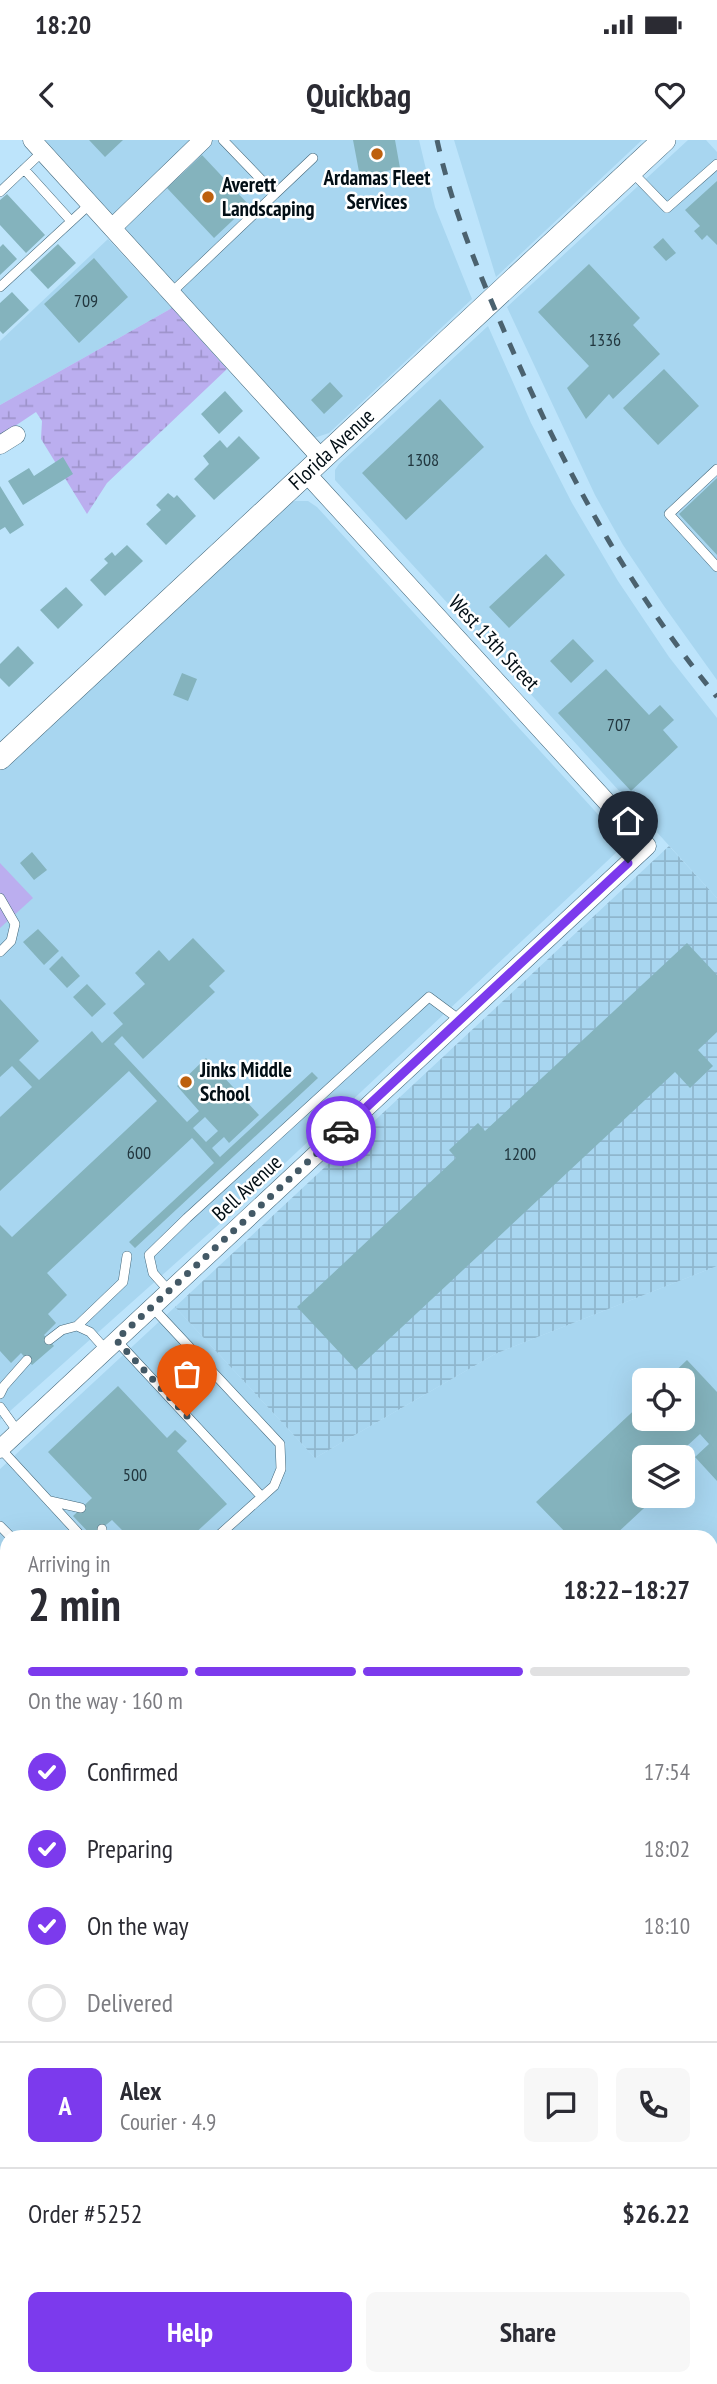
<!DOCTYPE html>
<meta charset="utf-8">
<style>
body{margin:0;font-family:"PT Sans Narrow",sans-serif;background:#f7f7f7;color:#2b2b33;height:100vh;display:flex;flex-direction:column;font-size:26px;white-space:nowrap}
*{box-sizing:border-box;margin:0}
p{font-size:23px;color:#7c7c81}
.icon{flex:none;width:38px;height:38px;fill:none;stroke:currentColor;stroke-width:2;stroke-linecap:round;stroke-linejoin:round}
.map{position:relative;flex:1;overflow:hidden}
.drawer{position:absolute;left:0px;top:1390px;width:718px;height:856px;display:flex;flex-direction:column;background:#fff;border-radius:21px 21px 0 0;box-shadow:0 7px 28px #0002}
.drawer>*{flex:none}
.tools{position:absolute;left:632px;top:1228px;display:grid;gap:14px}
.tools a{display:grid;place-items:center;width:63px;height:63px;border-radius:10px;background:#fff;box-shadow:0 7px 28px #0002;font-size:35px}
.pin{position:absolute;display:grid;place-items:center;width:60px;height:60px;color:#fff;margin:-72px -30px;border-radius:50% 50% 50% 0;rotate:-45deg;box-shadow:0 0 7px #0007}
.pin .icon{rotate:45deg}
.courier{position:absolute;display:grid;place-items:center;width:70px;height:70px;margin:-35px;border:5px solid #7c3aed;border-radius:50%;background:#fff;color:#222;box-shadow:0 2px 9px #0007}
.head em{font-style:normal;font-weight:700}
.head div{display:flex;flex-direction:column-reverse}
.head{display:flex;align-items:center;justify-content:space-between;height:119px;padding:0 28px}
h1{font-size:46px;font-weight:700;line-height:52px}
.bar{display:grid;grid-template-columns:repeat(4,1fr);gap:10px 7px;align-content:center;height:84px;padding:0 28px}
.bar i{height:9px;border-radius:5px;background:#e1e1e2}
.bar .current{background:#7c3aed}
.bar p{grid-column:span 4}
.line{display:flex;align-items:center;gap:18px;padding:0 28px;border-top:2px solid #e1e1e2}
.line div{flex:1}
.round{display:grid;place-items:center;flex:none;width:74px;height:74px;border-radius:10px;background:#f7f7f7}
ol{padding:0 28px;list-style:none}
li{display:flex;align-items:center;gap:21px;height:77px}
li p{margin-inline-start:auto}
li .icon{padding:7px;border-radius:50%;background:#7c3aed;color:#fff;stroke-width:4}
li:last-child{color:#7c7c81}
li i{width:38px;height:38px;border:4px solid #e1e1e2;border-radius:50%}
.button{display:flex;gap:14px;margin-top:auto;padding:14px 28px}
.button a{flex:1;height:80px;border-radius:10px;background:#7c3aed;color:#fff;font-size:28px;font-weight:700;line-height:80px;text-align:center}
.button a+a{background:#f7f7f7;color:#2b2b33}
.status{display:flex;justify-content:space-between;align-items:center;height:49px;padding:0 35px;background:#fff;direction:ltr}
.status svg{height:19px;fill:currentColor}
header{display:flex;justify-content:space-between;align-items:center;height:91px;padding:0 28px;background:#fff;font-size:32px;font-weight:700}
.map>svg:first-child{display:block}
.built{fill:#a8d6f0;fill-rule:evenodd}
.industrial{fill:url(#industrial-grid)}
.wetland{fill:url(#wetland-marsh)}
.garden{fill:#bbaeef}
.building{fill:#84b3bd;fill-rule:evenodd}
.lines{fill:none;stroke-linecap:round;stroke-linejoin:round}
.service-casing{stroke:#426679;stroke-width:10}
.minor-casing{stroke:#426679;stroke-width:19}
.tertiary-casing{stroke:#426679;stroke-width:24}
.secondary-casing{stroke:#426679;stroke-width:26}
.service{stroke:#fff;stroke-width:9}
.minor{stroke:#fff;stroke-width:18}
.tertiary{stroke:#fff;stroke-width:23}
.secondary{stroke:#fff;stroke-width:24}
.rail{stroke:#4b626f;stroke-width:5;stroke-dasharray:12 12;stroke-linecap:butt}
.done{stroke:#435966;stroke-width:7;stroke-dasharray:0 12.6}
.route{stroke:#7c3aed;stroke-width:9}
.poi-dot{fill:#bd600e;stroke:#fff;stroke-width:2.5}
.labels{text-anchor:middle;stroke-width:5;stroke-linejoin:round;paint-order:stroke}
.number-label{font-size:18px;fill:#22373f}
.poi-label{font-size:21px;font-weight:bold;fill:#020e15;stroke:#fff;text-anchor:start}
.street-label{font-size:21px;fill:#020e15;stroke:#fff}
</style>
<div class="status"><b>18:20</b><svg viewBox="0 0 49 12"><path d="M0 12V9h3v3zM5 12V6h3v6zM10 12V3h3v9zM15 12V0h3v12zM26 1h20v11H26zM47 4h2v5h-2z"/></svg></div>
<header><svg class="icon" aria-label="back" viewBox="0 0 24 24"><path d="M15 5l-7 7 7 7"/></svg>Quickbag<svg class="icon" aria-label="heart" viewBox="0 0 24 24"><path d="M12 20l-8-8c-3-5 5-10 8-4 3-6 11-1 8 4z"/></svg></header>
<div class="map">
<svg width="717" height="2244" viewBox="0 0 717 2244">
<defs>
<pattern id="industrial-grid" width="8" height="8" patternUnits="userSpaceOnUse" patternTransform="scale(1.75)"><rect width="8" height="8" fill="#a8d6f0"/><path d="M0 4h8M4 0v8" fill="none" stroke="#8fb6cd"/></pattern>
<pattern id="wetland-marsh" width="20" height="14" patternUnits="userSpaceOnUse" patternTransform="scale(1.75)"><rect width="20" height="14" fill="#bbaeef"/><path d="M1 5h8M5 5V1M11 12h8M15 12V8" fill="none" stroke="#9f94cc"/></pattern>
</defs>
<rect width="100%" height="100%" fill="#bde4fb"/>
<path class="built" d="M 42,0 L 419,0 L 435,67 L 472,159 L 329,293 L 314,298 Z
M 454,0 L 642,0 L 496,137 Z
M 688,0 L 706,0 L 717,12 L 717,540 L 664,466 L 623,405 L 595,355 L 507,167 Z
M 108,99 L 172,168 L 0,265 L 0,201 Z
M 488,186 L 531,283 L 572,363 L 618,441 L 669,517 L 717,578 L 717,758 L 335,340 L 335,330 L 339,324 Z
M 295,361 L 308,361 L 317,367 L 616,694 L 620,709 L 234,1071 L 0,1280 L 0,630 L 285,365 Z
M 717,1126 L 717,1472 L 711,1465 L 710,1396 L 7,1396 L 7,1453 L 0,1445 L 0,1329 L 175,1167 L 315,1318 L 495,1214 ZM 644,1241 L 682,1241 L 682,1279 L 644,1279 ZM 644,1318 L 682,1318 L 682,1356 L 644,1356 Z
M 0,1491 L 7,1499 L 7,1636 L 0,1642 Z
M 7,1701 L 7,2097 L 0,2103 L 0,1707 Z
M 717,2010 L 717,2184 L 711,2189 L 710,2016 Z
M 468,2238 L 657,2238 L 651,2244 L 462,2244 Z"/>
<path class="industrial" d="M 669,706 L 717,758 L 717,1126 L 495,1214 L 315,1318 L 175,1167 Z"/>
<path class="wetland" d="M 172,168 L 227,229 L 107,343 L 87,374 L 41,299 L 42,281 L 36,272 L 0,296 L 0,265 Z"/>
<path class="garden" d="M 0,723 L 33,758 L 0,788 Z"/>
<path class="building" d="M 89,0 L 123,0 L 105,17 Z
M 353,0 L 395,0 L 400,28 L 360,37 Z
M 202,15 L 249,65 L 214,98 L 167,48 Z
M 717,41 L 717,105 L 707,95 L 702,100 L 694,91 L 700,86 L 685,70 Z
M 7,54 L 45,95 L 26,113 L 0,85 L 0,60 Z
M 663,98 L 676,113 L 666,121 L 653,107 Z
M 3,104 L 17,119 L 0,135 L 0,107 Z
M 58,104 L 76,123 L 48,149 L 30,130 Z
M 94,118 L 128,157 L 79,203 L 44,164 Z
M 589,124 L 640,178 L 633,185 L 660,214 L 613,259 L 609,254 L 586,279 L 567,248 L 589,226 L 538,172 Z
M 12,152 L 29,170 L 3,194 L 0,191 L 0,163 Z
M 664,229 L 699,266 L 658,305 L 623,268 Z
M 330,242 L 343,256 L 324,274 L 311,260 Z
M 225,251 L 243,271 L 219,294 L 201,274 Z
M 440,259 L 484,307 L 406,380 L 362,333 Z
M 239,296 L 260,318 L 214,360 L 194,339 L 209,324 L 203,316 L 220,300 L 227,308 Z
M 63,317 L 73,334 L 23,365 L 8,341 L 29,328 L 34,336 Z
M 717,338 L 717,415 L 679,374 Z
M 0,346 L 24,385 L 10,394 L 5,387 L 0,390 Z
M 168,353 L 174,358 L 177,355 L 196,376 L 166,405 L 146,384 L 161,370 L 156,365 Z
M 127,405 L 143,421 L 105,456 L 90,440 L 108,423 L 104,419 L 112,412 L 115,416 Z
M 546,414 L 565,435 L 509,488 L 489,467 Z
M 66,447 L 83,465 L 58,489 L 40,470 Z
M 573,499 L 594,521 L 571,543 L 550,521 Z
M 18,506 L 34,523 L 9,547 L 0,538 L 0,524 Z
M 606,529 L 649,575 L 660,565 L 674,580 L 663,590 L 678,607 L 631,651 L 558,573 Z
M 182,533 L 197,539 L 188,561 L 173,555 Z
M 32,712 L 47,730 L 34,740 L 20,723 Z
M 38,789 L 59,811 L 44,825 L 23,802 Z
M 193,798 L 225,831 L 209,846 L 215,852 L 143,919 L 122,896 L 114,904 L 187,982 L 199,971 L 177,946 L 206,918 L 259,975 L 229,1003 L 224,997 L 212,1008 L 220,1017 L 312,932 L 318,938 L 135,1108 L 129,1102 L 214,1023 L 192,998 L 47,1133 L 67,1155 L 48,1174 L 56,1183 L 44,1195 L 54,1206 L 32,1225 L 21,1213 L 11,1223 L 0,1211 L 0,1085 L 12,1097 L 157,961 L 129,931 L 0,1051 L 0,977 L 32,947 L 12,926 L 0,937 L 0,859 L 39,901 L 19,920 L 39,940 L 92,891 L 102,903 L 123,884 L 113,873 L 145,844 L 135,833 L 159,810 L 169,821 ZM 205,977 L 218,991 L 206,1002 L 193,988 Z
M 687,803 L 717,835 L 717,892 L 698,910 L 713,926 L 690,948 L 675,932 L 356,1230 L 297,1167 L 456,1018 L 449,1010 L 478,983 L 485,991 Z
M 62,816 L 80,836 L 67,848 L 49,829 Z
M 87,844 L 106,864 L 92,877 L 73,857 Z
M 687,1220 L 717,1252 L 717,1341 L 695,1317 L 709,1304 L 700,1294 L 674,1318 L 644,1318 L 644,1356 L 657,1356 L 614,1396 L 596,1396 L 593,1393 L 590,1396 L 569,1396 L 536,1362 L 644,1261 L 644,1279 L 682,1279 L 682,1241 L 665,1241 Z
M 118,1246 L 167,1298 L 175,1290 L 187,1301 L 177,1311 L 227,1364 L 192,1396 L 128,1396 L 112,1380 L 92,1396 L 73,1376 L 92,1358 L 48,1312 Z
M 710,1618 L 717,1625 L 717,1653 L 710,1658 Z
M 712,1773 L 717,1779 L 717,1798 L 710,1804 Z
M 7,1783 L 7,1996 L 0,2003 L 0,1789 Z
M 710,1903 L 717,1910 L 717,1946 L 710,1939 Z
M 717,2111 L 717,2133 L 710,2126 L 710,2117 Z
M 603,2238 L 631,2238 L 625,2244 L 602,2244 L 600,2242 Z"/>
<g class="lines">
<g class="service-casing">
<path id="service" d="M 24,29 L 71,81
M 632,32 L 667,68 L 717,24
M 0,52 L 42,12
M 275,54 L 313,18
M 0,147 L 90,64
M 171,153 L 275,54 L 223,0
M 717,329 L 669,374 L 717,427
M 0,758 L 15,784 L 11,801 L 0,812
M 169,1151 L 153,1133 L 149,1115 L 187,1078 L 429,857 L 460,880
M 152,1167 L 280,1304 L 281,1329 L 274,1346 L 218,1396
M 77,1186 L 123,1142 L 127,1116
M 49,1200 L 62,1190 L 77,1186 L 90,1192 L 106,1210
M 116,1200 L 262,1357
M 0,1254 L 4,1246 L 27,1220
M 0,1267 L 18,1292
M 0,1308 L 81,1396
M 50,1361 L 81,1368
M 0,1386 L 10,1396
M 102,1389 L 102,1396
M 0,1555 L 7,1549
M 710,2023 L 717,2017
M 710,2160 L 717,2155
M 467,2244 L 473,2238"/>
</g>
<g class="minor-casing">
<path id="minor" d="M 32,0 L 322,319
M 112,88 L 203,0
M 0,305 L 16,295
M 0,1309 L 647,706 L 306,333
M 710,1477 L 717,1484
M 710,1552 L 717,1546
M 710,1840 L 717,1834
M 0,2115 L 7,2108
M 0,2187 L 7,2196
M 43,2238 L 48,2244
M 263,2244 L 269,2238"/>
</g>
<g class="tertiary-casing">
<g id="tertiary">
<path id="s1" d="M 0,618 L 664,0"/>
<path d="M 710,2213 L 717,2207"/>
<path d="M 676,2244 L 682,2238"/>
</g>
</g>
<g class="secondary-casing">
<path id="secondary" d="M 0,1467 L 7,1475
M 705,2238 L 711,2244"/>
</g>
<use href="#service" class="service"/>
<use href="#minor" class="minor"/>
<use href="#tertiary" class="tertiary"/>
<use href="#secondary" class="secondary"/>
<path class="rail" d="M 437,0 C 451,64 476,126 502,186 C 559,319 625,445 717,557"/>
</g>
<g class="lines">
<path class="done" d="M 187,1276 L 116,1200 L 341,991"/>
<path class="route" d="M 341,991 L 628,723"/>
</g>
<g class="poi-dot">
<circle cx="377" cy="14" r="7"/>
<circle cx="208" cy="57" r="7"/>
<circle cx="186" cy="942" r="7"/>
</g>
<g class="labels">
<g class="number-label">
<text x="86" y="167">709</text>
<text x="605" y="206">1336</text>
<text x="423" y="326">1308</text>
<text x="619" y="591">707</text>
<text x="139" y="1019">600</text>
<text x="520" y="1020">1200</text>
<text x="135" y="1341">500</text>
</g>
<g class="poi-label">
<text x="377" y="45" text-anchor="middle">Ardamas Fleet<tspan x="377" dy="24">Services</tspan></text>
<text x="222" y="52">Averett<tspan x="222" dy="24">Landscaping</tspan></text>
<text x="200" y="937">Jinks Middle<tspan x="200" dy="24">School</tspan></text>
</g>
<g class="street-label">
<text dy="7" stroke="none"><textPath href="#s1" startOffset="453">Florida Avenue</textPath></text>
<text transform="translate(494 503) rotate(47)" y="7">West 13th Street</text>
<text transform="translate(247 1048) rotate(-43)" y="7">Bell Avenue</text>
</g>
</g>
</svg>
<div class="tools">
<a><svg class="icon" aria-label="locate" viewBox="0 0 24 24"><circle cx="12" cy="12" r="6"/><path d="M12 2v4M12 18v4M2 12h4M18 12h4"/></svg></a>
<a><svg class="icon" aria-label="layers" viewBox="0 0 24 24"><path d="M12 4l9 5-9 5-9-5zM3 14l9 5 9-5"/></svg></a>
</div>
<div class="pin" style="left:187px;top:1276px;background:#ea580c"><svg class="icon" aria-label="bag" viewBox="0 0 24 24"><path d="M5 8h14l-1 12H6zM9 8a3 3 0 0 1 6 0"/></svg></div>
<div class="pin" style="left:628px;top:723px;background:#1f2937"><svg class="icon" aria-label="home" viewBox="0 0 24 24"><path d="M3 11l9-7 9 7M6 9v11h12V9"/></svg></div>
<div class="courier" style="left:341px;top:991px"><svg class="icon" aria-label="car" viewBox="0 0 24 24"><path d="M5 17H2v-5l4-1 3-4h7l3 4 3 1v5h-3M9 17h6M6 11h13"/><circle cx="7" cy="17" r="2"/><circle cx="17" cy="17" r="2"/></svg></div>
<section class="drawer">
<div class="head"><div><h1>2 min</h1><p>Arriving in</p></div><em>18:22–18:27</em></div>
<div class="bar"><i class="current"></i><i class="current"></i><i class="current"></i><i></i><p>On the way · 160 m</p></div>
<ol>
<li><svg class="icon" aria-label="check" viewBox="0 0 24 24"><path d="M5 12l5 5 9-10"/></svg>Confirmed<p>17:54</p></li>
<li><svg class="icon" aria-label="check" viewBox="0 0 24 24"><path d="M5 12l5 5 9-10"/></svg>Preparing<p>18:02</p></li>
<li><svg class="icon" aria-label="check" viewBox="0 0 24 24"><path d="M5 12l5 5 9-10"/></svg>On the way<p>18:10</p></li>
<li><i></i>Delivered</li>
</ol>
<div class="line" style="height:126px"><b class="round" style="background:#7c3aed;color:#fff">A</b><div><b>Alex</b><p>Courier · 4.9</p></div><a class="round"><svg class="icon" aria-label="chat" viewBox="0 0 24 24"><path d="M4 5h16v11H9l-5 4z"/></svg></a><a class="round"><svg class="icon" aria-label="phone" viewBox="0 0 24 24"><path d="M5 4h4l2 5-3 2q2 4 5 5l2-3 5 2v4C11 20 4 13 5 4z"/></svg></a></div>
<div class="line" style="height:91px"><div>Order #5252</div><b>$26.22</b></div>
<div class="button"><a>Help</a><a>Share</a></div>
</section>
</div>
